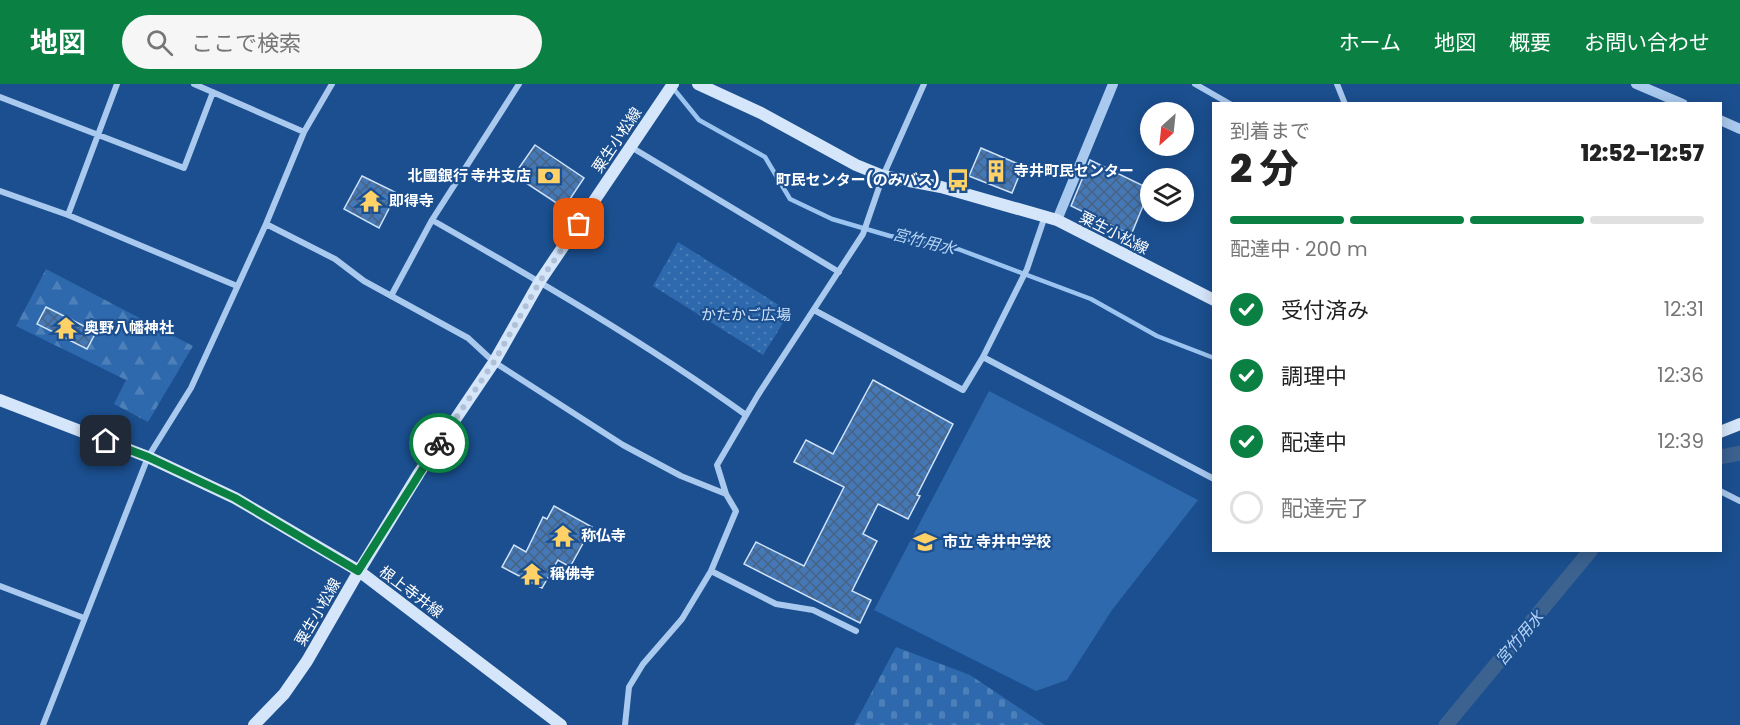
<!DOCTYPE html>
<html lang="ja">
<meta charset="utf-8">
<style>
body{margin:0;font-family:Poppins,"Noto Sans JP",sans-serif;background:#f6f6f6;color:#222;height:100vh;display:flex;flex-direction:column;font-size:22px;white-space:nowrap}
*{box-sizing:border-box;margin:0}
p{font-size:20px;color:#767676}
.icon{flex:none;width:33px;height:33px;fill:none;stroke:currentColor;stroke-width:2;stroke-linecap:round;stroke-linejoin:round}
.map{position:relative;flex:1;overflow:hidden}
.details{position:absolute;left:1212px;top:18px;width:510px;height:450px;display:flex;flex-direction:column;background:#fff;border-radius:0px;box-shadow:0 3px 15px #0003}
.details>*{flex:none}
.needle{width:39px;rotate:207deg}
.fabs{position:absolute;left:1140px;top:18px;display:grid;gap:12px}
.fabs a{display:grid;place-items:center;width:54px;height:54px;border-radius:50%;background:#fff;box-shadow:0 3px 15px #0003;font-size:30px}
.pin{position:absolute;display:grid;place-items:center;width:51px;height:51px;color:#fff;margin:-26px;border-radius:12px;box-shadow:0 3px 9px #0006}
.courier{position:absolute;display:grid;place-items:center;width:60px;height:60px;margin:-30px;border:4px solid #0b8043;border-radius:50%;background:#fff;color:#222;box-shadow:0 2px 8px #0007}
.head em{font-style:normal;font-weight:800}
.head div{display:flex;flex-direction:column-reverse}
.head{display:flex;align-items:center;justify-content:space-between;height:102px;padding:0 18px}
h1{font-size:39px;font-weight:800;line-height:45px}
.bar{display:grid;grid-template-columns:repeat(4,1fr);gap:9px 6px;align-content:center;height:72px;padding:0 18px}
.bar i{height:8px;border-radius:4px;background:#e0e0e0}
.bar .active{background:#0b8043}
.bar p{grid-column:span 4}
ol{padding:0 18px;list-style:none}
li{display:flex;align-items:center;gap:18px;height:66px}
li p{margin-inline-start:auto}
li .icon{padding:6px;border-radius:50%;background:#0b8043;color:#fff;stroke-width:4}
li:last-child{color:#767676}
li i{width:33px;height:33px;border:3px solid #e0e0e0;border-radius:50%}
header{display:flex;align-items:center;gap:36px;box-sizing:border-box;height:84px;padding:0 30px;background:#0b8043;color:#fff}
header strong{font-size:28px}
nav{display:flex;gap:33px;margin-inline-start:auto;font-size:21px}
.search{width:420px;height:54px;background:#f6f6f6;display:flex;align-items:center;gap:15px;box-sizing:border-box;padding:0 21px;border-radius:33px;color:#767676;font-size:22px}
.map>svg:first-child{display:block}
.forest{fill:url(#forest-firs)}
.cemetery{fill:url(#cemetery-stones)}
.park{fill:url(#park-dots)}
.pitch{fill:#2e69ad}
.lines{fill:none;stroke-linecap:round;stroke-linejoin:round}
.stream{stroke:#9cc4f0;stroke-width:4.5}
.canal{stroke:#3c6290;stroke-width:15}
.building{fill:url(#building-cross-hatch);stroke:#cfe3fa;stroke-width:1.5}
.minor{stroke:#a9c9ee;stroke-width:6}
.tertiary{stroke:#a9c9ee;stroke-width:10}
.secondary{stroke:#d6e6fa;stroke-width:12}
.done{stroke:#afc1d8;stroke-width:6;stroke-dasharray:0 10.8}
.route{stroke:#0b8043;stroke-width:8}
.labels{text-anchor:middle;stroke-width:4.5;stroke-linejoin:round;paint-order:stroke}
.street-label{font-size:15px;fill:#fff;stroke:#1b4f8f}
.poi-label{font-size:15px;font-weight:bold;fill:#fff;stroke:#1b4f8f;text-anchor:start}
.park-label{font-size:15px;fill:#cfe3fa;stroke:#1b4f8f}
.water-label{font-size:16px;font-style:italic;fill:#b5d3f5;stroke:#1b4f8f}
</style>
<header>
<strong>地図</strong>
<div class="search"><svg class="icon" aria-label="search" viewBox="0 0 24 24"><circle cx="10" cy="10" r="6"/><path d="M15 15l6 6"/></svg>ここで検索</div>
<nav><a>ホーム</a><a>地図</a><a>概要</a><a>お問い合わせ</a></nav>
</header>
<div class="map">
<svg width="1740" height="641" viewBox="0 0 1740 641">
<defs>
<pattern id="forest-firs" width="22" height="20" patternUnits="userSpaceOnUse" patternTransform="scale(1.5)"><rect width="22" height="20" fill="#2e69ad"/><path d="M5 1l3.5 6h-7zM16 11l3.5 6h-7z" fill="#4d80b9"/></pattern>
<pattern id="cemetery-stones" width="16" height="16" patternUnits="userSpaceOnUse" patternTransform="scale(1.5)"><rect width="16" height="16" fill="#2e69ad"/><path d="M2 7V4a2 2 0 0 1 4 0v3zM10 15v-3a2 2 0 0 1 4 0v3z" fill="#4d80b9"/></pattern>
<pattern id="park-dots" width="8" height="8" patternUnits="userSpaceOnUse" patternTransform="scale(1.5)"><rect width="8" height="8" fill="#2e69ad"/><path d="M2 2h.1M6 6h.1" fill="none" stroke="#4d80b9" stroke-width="1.8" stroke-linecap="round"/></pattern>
<pattern id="building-cross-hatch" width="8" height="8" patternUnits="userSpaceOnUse" patternTransform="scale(1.5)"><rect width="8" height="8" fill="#4478b7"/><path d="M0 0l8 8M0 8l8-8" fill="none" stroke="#486282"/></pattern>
</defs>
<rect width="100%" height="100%" fill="#1b4f8f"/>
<path class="forest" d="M 46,185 L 193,262 L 148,338 L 114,320 L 126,296 L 16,242 Z"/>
<path class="cemetery" d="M 896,563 L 970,591 L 1045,641 L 854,641 Z"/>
<path class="park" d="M 678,158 L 790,228 L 763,271 L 653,202 Z"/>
<path class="pitch" d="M 989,307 L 1198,416 L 1112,526 L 1067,596 L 1036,607 L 874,526 Z"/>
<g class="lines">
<path class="stream" d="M 673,4 L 699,36 L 765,73 L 790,115 L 832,135 L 890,152 L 958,165 L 1091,215 L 1157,252 L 1214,274"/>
<path class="canal" d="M 1720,373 L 1740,369
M 1446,641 L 1591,466"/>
</g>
<path class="building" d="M 535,61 L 584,94 L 564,124 L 514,91 Z
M 981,64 L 1023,82 L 1012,109 L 969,92 Z
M 1090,76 L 1150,105 L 1131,151 L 1071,122 Z
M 362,92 L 397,109 L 379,144 L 344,125 Z
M 46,223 L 96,248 L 87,265 L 37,240 Z
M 873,296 L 953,340 L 917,411 L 920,412 L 908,435 L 878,420 L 863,450 L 877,457 L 852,507 L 871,516 L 860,539 L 744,480 L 756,458 L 804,482 L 844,403 L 794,378 L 806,356 L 833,370 Z
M 554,422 L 592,443 L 570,483 L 558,476 L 542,504 L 502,483 L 514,461 L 526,468 L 543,433 L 547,435 Z"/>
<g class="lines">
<path class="minor" d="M 194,0 L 304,48
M 1195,0 L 1230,20
M 1337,0 L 1345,20
M 0,13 L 184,84 L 213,8
M 631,63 L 839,188
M 0,107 L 68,131 L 237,202
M 68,131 L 117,0
M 432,136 C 539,197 646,259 746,331
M 266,140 L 335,175 L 364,197 L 468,254 L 494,278 L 623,361 L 681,392 L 726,410
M 391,212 L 432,136 L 519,0
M 814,226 L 963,306 L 983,273 L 1027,185 L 1045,132
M 983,273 L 1214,395
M 1720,407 L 1740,417
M 711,487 L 776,520 L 813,526 L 856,547
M 0,502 L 84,534
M 43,641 L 148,373 L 191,304 L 266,140 L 304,48 L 332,0
M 625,641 L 629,603 L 643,580 L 682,535 L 711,487 L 736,427 L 726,410 L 717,381 L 758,311 L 863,150 L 883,92 L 924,0"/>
<path class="tertiary" d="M 1636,0 L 1683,20
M 1720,36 L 1740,45
M 1057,136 L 1113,0"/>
<path class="secondary" d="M 698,0 L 761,29 L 856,81 L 883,92 L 941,103 L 1057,136 L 1214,216
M 0,316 L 148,373 L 235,414 L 359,487 L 561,641
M 1720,348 L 1740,340
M 254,641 L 284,610 L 307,577 L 359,487 L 419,389 L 494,278 L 540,197 L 673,0"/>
</g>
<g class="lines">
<path class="done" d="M 439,359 L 494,278 L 540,197 L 579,140"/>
<path class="route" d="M 106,357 L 148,373 L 235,414 L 358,487 L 439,359"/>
</g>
<defs>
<g id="building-bare" transform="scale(1.8)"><path d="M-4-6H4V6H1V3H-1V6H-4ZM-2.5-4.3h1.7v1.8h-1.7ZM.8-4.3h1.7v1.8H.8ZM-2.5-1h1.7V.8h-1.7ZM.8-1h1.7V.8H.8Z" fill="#ffd166" stroke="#1b4f8f" stroke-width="2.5" paint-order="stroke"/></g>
<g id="bank-bare" transform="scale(1.8)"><path d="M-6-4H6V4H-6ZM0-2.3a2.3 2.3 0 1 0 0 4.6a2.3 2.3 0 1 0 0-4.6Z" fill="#ffd166" stroke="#1b4f8f" stroke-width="2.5" paint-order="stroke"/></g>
<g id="bus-bare" transform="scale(1.8)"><path d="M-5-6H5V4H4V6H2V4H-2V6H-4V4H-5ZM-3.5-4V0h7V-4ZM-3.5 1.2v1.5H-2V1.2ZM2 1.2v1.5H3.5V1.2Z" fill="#ffd166" stroke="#1b4f8f" stroke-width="2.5" paint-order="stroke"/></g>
<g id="temple-bare" transform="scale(1.8)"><path d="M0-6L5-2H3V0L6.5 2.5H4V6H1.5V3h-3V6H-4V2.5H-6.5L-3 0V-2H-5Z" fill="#ffd166" stroke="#1b4f8f" stroke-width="2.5" paint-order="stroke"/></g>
<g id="school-bare" transform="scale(1.8)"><path d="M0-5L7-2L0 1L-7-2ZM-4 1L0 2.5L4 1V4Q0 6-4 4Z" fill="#ffd166" stroke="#1b4f8f" stroke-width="2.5" paint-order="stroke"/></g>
</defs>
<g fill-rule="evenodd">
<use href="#building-bare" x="996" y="87"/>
<use href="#bank-bare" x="549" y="92"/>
<use href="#bus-bare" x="958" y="96"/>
<use href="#temple-bare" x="371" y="117"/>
<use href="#temple-bare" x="66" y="244"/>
<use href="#temple-bare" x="563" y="452"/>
<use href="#school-bare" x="925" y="458"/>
<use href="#temple-bare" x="532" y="490"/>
</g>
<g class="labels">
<g class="street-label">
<text transform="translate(617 56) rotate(-56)" y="5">粟生小松線</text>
<text transform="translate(1114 149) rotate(27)" y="5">粟生小松線</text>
<text transform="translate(411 508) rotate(37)" y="5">根上寺井線</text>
<text transform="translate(318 528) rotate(-60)" y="5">粟生小松線</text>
</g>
<g class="poi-label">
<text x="1014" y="92">寺井町民センター</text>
<text x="531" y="97" text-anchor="end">北國銀行 寺井支店</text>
<text x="940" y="101" text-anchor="end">町民センター(のみバス)</text>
<text x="389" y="122">即得寺</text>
<text x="84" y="249">奥野八幡神社</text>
<text x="581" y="457">称仏寺</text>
<text x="943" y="463">市立 寺井中学校</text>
<text x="550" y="495">稱佛寺</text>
</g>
<g class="park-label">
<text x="746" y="236">かたかご広場</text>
</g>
<g class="water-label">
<text transform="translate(924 157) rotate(14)" y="6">宮竹用水</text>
<text transform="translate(1519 554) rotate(-50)" y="6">宮竹用水</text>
</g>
</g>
</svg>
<div class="fabs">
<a><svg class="needle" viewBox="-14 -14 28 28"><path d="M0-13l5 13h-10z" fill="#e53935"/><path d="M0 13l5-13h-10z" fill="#767676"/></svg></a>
<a><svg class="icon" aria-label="layers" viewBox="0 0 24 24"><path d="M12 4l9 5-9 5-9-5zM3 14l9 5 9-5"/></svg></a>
</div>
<div class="pin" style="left:579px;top:140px;background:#ea580c"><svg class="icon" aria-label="bag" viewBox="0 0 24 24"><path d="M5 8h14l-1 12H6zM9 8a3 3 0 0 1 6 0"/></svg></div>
<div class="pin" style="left:106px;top:357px;background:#1f2937"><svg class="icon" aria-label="home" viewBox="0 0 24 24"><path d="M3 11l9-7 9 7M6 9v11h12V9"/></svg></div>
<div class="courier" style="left:439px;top:359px"><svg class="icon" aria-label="bike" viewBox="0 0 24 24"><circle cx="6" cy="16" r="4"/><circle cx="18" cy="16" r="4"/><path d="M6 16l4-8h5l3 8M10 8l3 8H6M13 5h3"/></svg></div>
<section class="details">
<div class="head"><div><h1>2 分</h1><p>到着まで</p></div><em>12:52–12:57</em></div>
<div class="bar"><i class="active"></i><i class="active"></i><i class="active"></i><i></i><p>配達中 · 200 m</p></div>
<ol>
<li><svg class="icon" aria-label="check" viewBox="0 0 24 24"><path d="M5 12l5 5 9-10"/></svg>受付済み<p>12:31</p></li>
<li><svg class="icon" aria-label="check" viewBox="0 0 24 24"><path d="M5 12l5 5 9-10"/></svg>調理中<p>12:36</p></li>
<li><svg class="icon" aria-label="check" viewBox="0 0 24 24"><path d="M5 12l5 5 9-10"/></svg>配達中<p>12:39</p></li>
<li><i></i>配達完了</li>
</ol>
</section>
</div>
